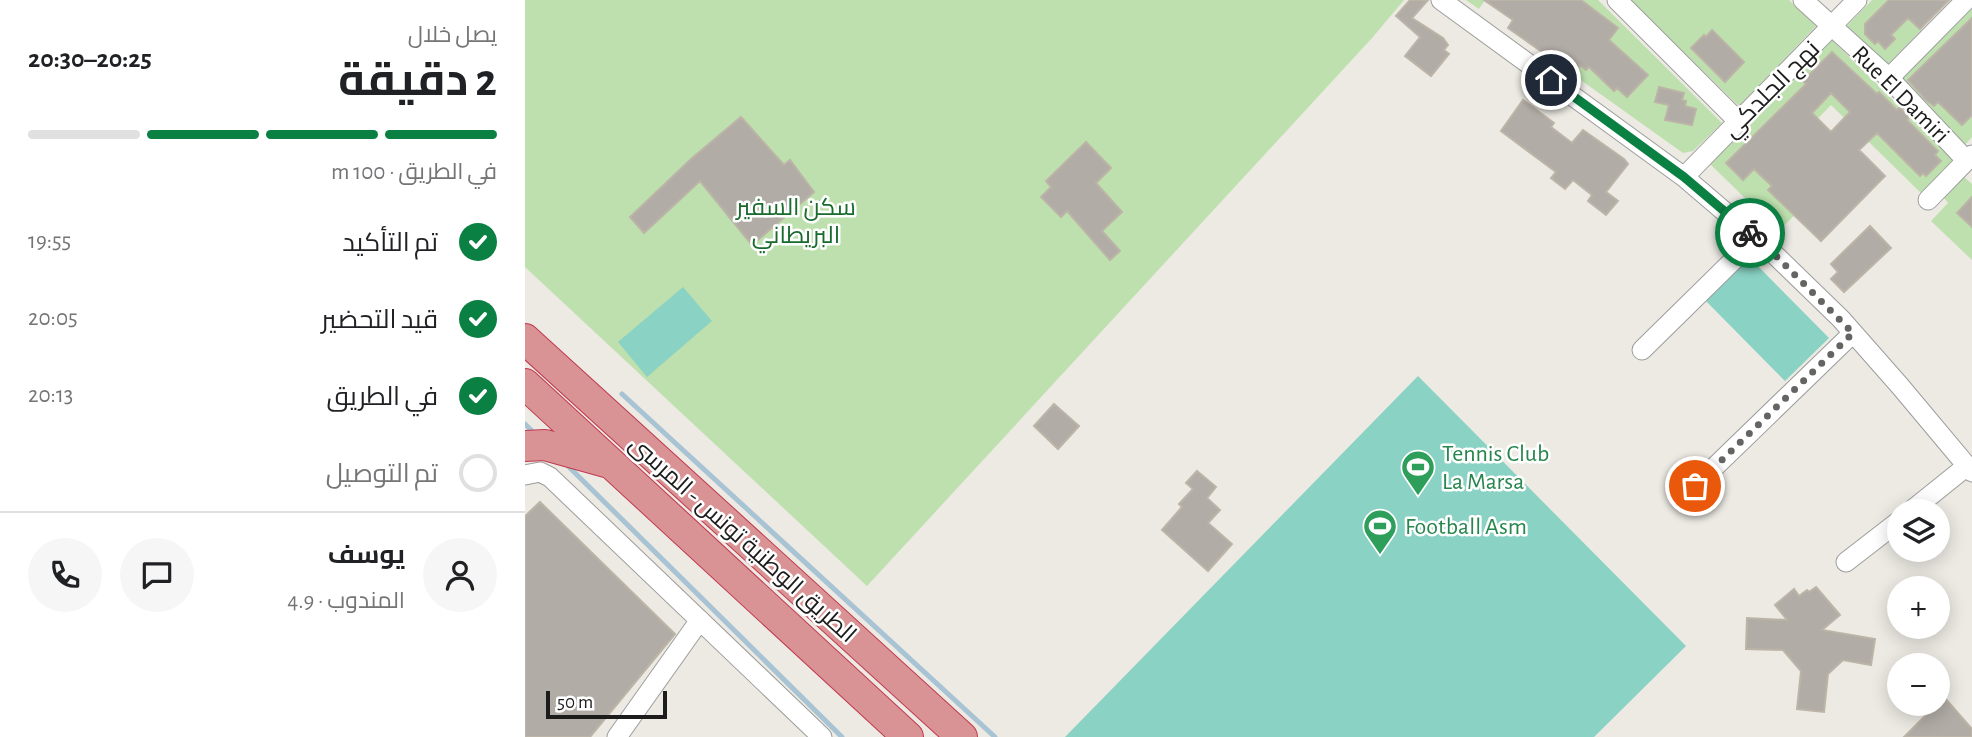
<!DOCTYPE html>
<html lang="ar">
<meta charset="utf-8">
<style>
body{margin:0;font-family:"Alegreya Sans",Cairo,sans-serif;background:#f6f6f6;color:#202124;direction:rtl;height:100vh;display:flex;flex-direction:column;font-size:26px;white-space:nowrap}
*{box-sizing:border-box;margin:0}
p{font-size:23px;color:#757577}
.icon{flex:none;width:38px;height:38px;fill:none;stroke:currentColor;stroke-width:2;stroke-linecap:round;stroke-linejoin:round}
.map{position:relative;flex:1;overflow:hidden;direction:ltr}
.drawer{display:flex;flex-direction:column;background:#fff;width:525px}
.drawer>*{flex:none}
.buttons{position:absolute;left:1362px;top:499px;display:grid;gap:14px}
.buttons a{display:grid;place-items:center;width:63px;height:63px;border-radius:50%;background:#fff;box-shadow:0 4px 18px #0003;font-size:35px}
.scale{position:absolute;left:21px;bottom:18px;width:121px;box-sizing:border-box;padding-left:7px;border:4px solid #1c1c1c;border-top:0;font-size:19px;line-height:24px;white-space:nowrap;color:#1c1c1c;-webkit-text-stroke:5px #fff;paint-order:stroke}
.pin{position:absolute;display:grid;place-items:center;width:60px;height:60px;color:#fff;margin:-30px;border:4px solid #fff;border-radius:50%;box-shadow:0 2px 7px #0007}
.courier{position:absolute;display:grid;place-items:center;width:70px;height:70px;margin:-35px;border:5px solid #0b8043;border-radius:50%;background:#fff;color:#222;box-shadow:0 2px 9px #0007}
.summary em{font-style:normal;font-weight:700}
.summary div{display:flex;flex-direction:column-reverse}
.summary{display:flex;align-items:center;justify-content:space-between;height:119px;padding:0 28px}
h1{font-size:46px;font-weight:700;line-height:52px}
.bar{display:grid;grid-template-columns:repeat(4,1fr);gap:10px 7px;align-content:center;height:84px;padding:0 28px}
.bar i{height:9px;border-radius:5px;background:#e0e0e0}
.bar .on{background:#0b8043}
.bar p{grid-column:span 4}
.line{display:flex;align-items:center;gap:18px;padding:0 28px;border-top:2px solid #e0e0e0}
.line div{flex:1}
.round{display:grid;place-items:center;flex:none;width:74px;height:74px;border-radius:37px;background:#f6f6f6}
ol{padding:0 28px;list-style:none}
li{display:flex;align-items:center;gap:21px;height:77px}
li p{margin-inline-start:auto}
li .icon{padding:7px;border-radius:50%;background:#0b8043;color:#fff;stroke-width:4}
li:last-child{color:#757577}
li i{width:38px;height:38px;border:4px solid #e0e0e0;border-radius:50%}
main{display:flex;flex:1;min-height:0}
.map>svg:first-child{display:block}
.grass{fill:#bee0ae}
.pitch{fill:#8ad2c3}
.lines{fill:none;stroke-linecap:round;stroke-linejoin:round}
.stream{stroke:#a8c3d4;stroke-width:5}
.building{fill:#b1aca6;stroke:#bcb4a7;stroke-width:2;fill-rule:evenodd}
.minor-casing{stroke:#9d9d9d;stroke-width:21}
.highway-casing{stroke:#c03950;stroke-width:32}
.minor{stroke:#fff;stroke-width:19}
.highway{stroke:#da9394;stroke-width:30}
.done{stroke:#656462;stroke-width:7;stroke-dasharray:0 12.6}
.route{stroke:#0b8043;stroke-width:9}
.labels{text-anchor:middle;stroke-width:5;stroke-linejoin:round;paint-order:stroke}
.street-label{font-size:24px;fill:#1c1c1c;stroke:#fff}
.park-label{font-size:24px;fill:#196b2e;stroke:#fff}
.leisure-label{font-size:24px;fill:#27864d;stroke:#fff;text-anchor:start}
</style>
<main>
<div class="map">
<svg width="1447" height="737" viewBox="0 0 1447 737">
<rect width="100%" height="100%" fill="#eceae3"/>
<path class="grass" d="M 0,0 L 879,0 L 847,38 L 342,586 L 0,267 Z
M 941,0 L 1073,0 L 1197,123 L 1168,151 L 1158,153 L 983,28 L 990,18 L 960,0 L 954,9 Z
M 1105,0 L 1264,0 L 1291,26 L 1214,106 Z
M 1347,0 L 1365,0 L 1396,30 L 1359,68 L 1319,29 Z
M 1447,1 L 1447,137 L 1439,146 L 1371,80 Z
M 1306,39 L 1429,160 L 1396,193 L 1306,105 L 1259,153 L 1295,189 L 1254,231 L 1185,164 Z
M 1439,177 L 1447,184 L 1447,260 L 1406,221 L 1423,203 L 1419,198 Z"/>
<path class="pitch" d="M 1221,254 L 1304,338 L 1260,381 L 1177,297 Z
M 158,287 L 187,321 L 122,377 L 93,342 Z
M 893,376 L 1161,646 L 1069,737 L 540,737 Z"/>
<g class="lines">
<path class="stream" d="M 97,394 L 470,737
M 0,424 L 10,434
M 40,463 L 317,737"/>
</g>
<path class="building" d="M 885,0 L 903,0 L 887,18 L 918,38 L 923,45 L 919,50 L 924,54 L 906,76 L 880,56 L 895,37 L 871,16 Z
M 959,0 L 1056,0 L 1093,28 L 1084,40 L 1123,75 L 1102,97 L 1092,88 L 1089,91 L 1064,67 L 1061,70 L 1055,65 L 1052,69 L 1027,50 L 1023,56 L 983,28 L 988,20 Z
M 1364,0 L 1424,0 L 1395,29 L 1383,18 L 1366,35 L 1370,39 L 1360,49 L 1353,41 L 1350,44 L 1340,34 L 1340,24 Z
M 1447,18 L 1447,115 L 1437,125 L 1413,102 L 1409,106 L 1401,100 L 1383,80 Z
M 1187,30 L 1219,62 L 1200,82 L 1166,48 L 1179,35 L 1181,37 Z
M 1307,52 L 1352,94 L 1354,92 L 1372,110 L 1375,107 L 1384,118 L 1382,120 L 1413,151 L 1410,155 L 1416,161 L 1401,176 L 1398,173 L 1395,176 L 1352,133 L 1334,150 L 1360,176 L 1296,241 L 1243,190 L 1247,186 L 1229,169 L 1218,180 L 1201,163 L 1281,84 L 1278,81 ZM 1306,93 L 1325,112 L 1306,132 L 1287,113 Z
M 1134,87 L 1159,93 L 1157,100 L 1161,101 L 1160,106 L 1171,109 L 1167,125 L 1140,120 L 1144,105 L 1130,102 Z
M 998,100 L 1029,123 L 1026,127 L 1047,143 L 1058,130 L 1099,159 L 1103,164 L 1081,192 L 1093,201 L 1081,215 L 1063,201 L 1067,195 L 1048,180 L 1040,189 L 1026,178 L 1031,172 L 976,131 Z
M 216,117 L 259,165 L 265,160 L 289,192 L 227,245 L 175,181 L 119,233 L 105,217 L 166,159 Z
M 561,142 L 586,168 L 571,183 L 597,212 L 577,231 L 595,251 L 585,260 L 542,211 L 536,217 L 516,197 L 526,187 L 521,181 Z
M 1447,197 L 1447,227 L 1432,213 Z
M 1345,226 L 1366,248 L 1319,292 L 1306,279 L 1313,272 L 1306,264 Z
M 529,404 L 554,426 L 533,449 L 509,426 Z
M 672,471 L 691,487 L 682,498 L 695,510 L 683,523 L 707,544 L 683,571 L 637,530 L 657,507 L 654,504 L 668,489 L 661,483 Z
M 15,502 L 150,634 L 65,737 L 0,737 L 0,516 Z
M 1291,587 L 1315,615 L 1297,630 L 1350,639 L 1346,665 L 1318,660 L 1303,674 L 1299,712 L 1272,709 L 1276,671 L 1258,650 L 1221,649 L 1222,618 L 1262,620 L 1250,605 L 1269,589 L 1274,596 L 1282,590 L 1284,592 Z
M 1419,697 L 1447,729 L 1447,737 L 1379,737 Z"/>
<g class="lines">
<g class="minor-casing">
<path id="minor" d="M 916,0 L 1159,177 L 1248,253 L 1316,319 L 1375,386 L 1447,472
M 1092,0 L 1213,121
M 1278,0 L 1364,78 L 1441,160
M 1364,78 L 1441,0
M 1159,177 L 1332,0
M 1403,200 L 1447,155
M 1117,350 L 1231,238
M 0,475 L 15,472 L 25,477 L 297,737
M 1170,486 L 1328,333
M 1386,511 L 1442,466
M 1321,562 L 1374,521
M 92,737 L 175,620"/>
</g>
<g class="highway-casing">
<path id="highway" d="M 0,339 L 437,737
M 0,384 L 383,737
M 0,446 L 20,445 L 81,462"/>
</g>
<use href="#minor" class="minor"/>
<use href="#highway" class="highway"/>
</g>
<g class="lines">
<path class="done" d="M 1170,486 L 1328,333 L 1248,253 L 1225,233"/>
<path class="route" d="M 1026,80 L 1159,177 L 1225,233"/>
</g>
<defs>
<g id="stadium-pin" transform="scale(1.75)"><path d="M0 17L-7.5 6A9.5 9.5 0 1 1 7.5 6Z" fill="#2e9e5b" stroke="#fff"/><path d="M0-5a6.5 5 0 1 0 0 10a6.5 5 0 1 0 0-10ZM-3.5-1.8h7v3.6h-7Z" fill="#fff"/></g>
</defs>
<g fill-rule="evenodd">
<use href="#stadium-pin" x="893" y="467"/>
<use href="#stadium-pin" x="855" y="526"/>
</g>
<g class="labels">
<g class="street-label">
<text transform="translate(1246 89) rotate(-45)" y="8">نهج الجلدكي</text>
<text transform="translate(1376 94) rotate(45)" y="8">Rue El Damiri</text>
<text transform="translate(218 539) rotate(42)" y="8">الطريق الوطنية تونس - المرسى</text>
</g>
<g class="park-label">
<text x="271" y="215">سكن السفير<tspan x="271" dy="28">البريطاني</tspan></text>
</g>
<g class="leisure-label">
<text x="917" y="461">Tennis Club<tspan x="917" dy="28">La Marsa</tspan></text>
<text x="880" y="534">Football Asm</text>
</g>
</g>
</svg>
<div class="buttons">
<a><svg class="icon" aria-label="layers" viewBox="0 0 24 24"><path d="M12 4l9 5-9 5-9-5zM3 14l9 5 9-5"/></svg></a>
<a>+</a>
<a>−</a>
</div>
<div class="scale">50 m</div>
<div class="pin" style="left:1170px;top:486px;background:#ea580c"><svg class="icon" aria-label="bag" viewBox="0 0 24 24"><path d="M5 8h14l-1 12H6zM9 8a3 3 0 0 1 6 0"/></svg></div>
<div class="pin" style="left:1026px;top:80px;background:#1f2937"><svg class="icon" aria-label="home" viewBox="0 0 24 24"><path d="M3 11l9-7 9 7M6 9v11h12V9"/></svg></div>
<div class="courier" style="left:1225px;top:233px"><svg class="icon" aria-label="bike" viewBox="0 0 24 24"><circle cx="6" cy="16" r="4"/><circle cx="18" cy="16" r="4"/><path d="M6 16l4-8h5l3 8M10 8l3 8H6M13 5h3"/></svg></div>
</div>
<section class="drawer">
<div class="summary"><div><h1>2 دقيقة</h1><p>يصل خلال</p></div><em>20:25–20:30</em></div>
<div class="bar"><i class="on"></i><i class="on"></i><i class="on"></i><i></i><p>في الطريق · 100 m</p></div>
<ol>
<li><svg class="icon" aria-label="check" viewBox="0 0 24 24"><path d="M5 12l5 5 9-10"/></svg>تم التأكيد<p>19:55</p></li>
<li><svg class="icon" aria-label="check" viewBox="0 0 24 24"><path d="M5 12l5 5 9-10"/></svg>قيد التحضير<p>20:05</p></li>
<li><svg class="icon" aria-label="check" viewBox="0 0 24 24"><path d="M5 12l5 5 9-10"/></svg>في الطريق<p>20:13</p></li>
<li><i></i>تم التوصيل</li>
</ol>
<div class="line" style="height:126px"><a class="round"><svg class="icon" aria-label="person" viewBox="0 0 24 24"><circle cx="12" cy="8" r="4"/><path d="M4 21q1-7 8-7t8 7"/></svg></a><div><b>يوسف</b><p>المندوب · 4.9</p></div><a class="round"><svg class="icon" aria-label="chat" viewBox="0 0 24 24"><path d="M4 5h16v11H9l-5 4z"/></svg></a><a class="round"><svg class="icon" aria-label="phone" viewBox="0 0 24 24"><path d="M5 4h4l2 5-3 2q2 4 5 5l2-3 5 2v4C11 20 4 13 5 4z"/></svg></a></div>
</section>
</main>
